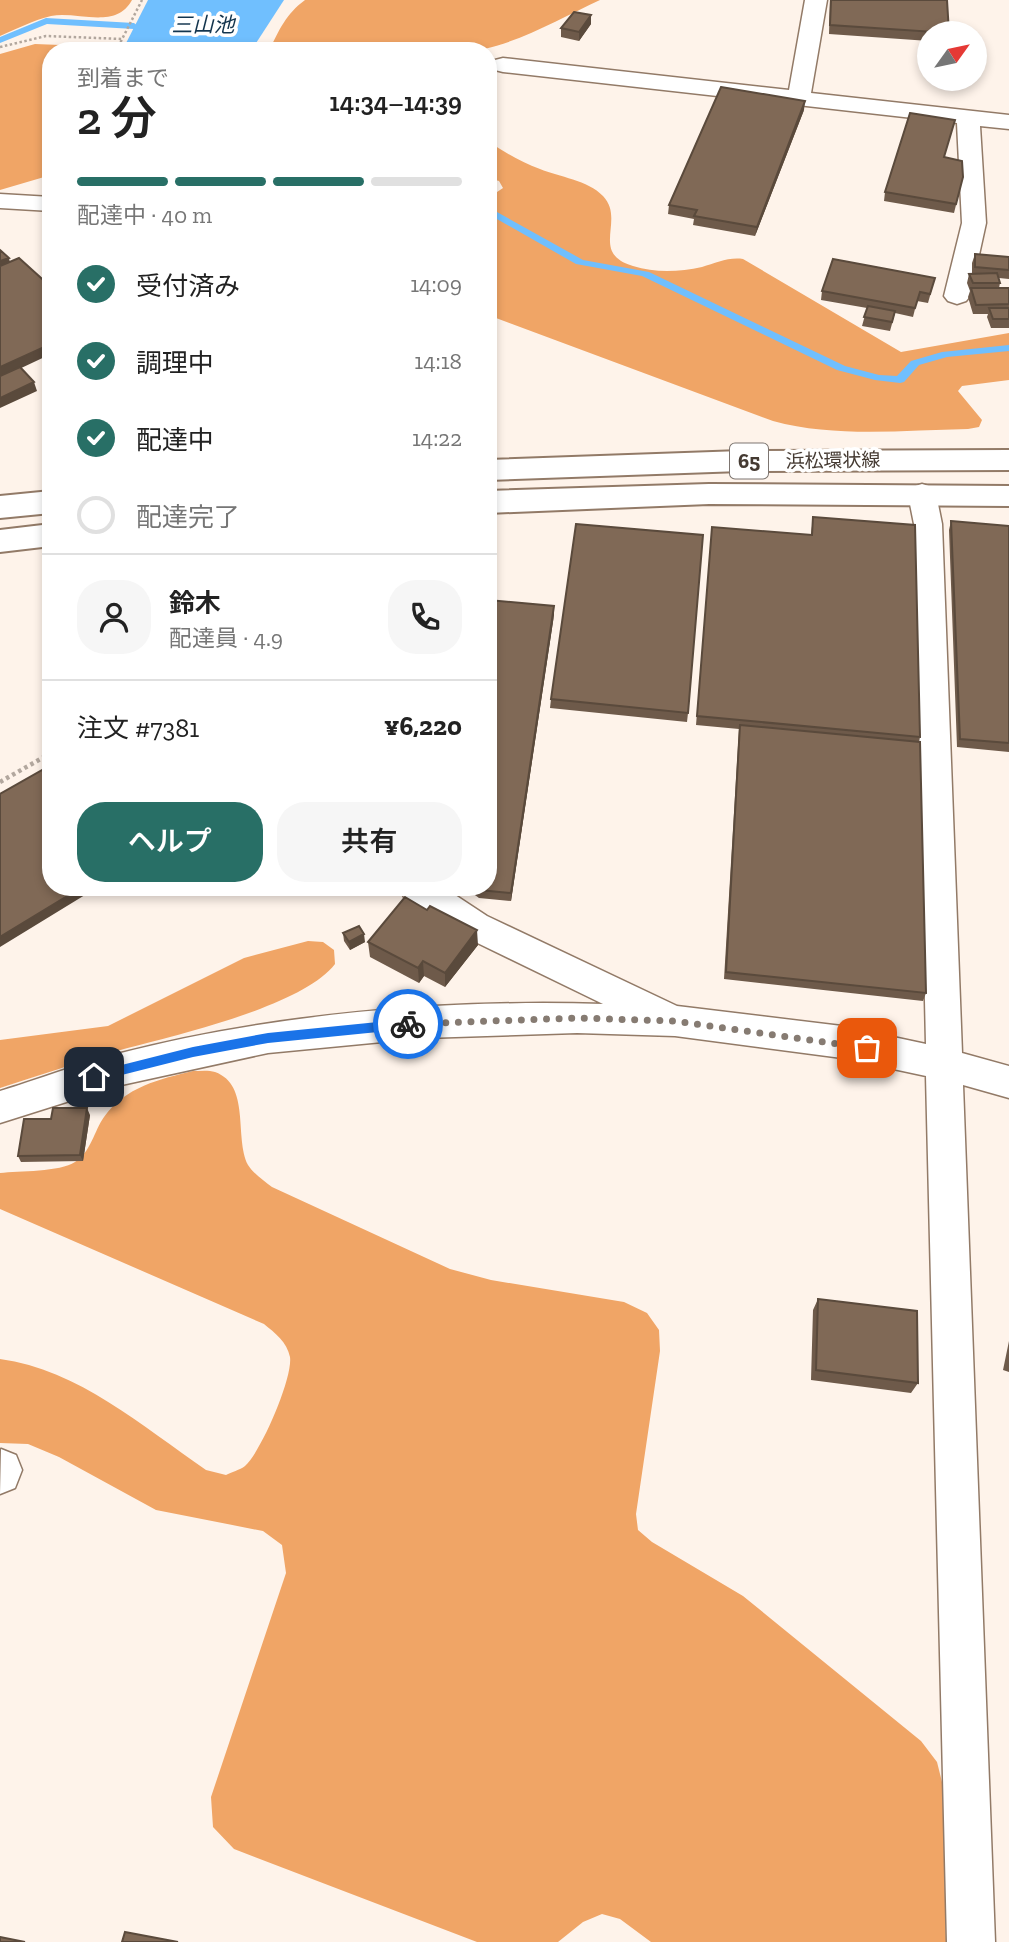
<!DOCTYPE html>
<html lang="ja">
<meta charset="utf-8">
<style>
body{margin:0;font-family:"Zilla Slab","Noto Sans JP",serif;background:#f6f6f6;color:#222;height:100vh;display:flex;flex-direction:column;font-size:26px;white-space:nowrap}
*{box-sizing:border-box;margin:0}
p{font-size:23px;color:#767676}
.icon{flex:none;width:38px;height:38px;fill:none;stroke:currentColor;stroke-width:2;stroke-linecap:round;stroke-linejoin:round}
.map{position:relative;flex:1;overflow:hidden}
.drawer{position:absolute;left:42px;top:42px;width:455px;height:854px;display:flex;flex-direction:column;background:#fff;border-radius:28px;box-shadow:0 4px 10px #0003}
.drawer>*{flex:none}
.needle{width:46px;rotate:57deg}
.tools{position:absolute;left:917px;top:21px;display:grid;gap:14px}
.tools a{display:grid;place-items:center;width:70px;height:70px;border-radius:50%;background:#fff;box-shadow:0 4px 10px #0003;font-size:35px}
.pin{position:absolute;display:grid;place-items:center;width:60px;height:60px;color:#fff;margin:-30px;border-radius:14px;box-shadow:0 4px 10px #0006}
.courier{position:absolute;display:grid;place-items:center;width:70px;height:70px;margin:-35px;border:5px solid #1a73e8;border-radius:50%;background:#fff;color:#222;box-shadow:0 2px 9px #0007}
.summary em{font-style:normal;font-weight:600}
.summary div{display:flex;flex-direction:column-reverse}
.summary{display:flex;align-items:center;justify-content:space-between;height:119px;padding:0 35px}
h1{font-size:46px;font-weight:600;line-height:52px}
.bar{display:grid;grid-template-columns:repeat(4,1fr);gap:10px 7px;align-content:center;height:84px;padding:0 35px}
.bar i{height:9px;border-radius:5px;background:#e0e0e0}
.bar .on{background:#286f66}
.bar p{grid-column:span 4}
.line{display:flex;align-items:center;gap:18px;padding:0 35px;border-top:2px solid #e0e0e0}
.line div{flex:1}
.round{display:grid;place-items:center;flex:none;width:74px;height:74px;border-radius:28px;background:#f6f6f6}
ol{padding:0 35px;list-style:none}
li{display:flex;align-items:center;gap:21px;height:77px}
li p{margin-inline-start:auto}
li .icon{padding:7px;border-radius:50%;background:#286f66;color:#fff;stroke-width:4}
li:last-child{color:#767676}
li i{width:38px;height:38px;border:4px solid #e0e0e0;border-radius:50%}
.action{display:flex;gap:14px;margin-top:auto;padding:14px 35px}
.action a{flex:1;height:80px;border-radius:28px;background:#286f66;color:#fff;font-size:28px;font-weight:600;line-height:80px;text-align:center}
.action a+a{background:#f6f6f6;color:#222}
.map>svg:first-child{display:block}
.forest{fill:#f0a566}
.water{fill:#70bffe}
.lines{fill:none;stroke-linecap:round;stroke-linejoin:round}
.stream{fill:#70bffe;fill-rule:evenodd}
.minor-casing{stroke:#927a67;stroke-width:3}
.primary-casing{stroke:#927a67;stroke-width:4}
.path-far1{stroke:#b2a79e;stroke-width:2.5;stroke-dasharray:2.5 2.5;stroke-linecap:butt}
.path{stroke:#b2a79e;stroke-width:4.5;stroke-dasharray:3.5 3.5;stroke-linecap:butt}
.minor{fill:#fff;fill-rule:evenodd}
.primary{fill:#fff;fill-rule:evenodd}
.wall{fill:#6e5a4a}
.shaded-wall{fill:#5a4a3c}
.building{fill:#806956;stroke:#5a4a3c;stroke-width:2}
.route{fill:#1a73e8}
.done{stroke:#867b72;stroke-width:7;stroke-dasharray:0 12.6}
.labels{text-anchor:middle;stroke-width:7;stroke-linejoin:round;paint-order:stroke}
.far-street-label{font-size:19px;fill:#453a32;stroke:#fff}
.far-water-label{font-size:21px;font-style:italic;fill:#13354e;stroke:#fff}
.shield{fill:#fff;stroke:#7d7570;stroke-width:2}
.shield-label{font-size:21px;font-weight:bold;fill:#453a32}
</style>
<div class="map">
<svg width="1009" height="1942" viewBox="0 0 1009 1942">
<rect width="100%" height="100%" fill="#fef3ea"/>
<path class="forest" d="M 0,0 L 132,0 C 116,30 78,11 51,16 C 34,20 16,29 0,36 Z
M 305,0 L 600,0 C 565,16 522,41 484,49 C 457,54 424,35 398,48 L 399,51 L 269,51 C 279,30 286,14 305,0 Z
M 35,44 L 86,46 L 98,51 L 51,51 L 51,175 L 0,190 L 0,54 Z
M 488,141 C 504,152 521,162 540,169 C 559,177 588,180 603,196 C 626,220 589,253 633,266 C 655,273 679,272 702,267 C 716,263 728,257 743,259 L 901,352 L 1009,333 L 1009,380 L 962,386 L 958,391 L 982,420 L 979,427 L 968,429 C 904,430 835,438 773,421 L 488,315 L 488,198 L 503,188 L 499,181 L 488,178 Z
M 308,941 L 323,942 L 334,950 L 335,964 C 301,1008 168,1037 113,1052 C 75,1063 38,1076 0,1088 L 0,1040 L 108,1026 L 244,958 Z
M 193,1071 C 200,1071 209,1070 215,1072 C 251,1085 234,1137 248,1165 C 253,1173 264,1181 272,1187 L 450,1269 L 491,1280 L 624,1302 L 647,1313 L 659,1330 L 660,1351 L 636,1514 L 638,1530 L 652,1542 L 743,1596 L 921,1741 L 937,1762 L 943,1786 L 946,1942 L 651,1942 L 620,1919 L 602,1914 L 583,1922 L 558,1942 L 477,1942 L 234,1849 L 213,1827 L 211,1797 L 286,1573 L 282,1545 L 263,1531 L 156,1510 L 59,1457 L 28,1444 L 0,1443 L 0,1359 C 79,1370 142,1426 206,1470 L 226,1475 C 231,1472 240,1470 245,1466 C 261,1452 293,1378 290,1357 C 287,1342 275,1333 264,1324 L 0,1209 L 0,1173 C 19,1171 60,1172 75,1162 C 91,1152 94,1131 104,1117 C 125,1087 160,1079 193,1071 Z"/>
<path class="water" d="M 148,0 L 284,0 L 251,51 L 122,51 Z"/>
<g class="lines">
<path class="stream" d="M 46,18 L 134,23 L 138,26 L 134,29 L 47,24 L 0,43 L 0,37 Z
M 488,207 L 583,260 L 649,272 L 845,366 L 879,375 L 897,376 L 911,361 L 942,352 L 1009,345 L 1009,351 L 947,357 L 919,365 L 904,382 L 900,383 L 875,380 L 837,370 L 642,276 L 576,264 L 488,214 Z"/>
<g class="minor-casing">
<path id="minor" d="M 805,0 L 827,0 L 811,93 L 1009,115 L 1009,129 L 980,126 L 986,223 L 970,296 L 966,301 L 957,304 L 948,301 L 944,296 L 962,223 L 957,123 L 503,72 L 495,70 L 492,65 L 495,60 L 503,58 L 789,90 Z
M 0,194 L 51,197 L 51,211 L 0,208 Z
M 922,484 L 932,487 L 936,494 L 942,524 L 962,1053 L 1009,1066 L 1009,1098 L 963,1085 L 995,1942 L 947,1942 L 926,1076 L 842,1058 L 675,1036 L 577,1033 L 424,1038 L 268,1053 L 117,1086 L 0,1123 L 0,1091 C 39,1079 78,1064 117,1054 C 270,1014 445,999 603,1004 L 463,936 L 404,897 L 399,887 L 443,887 L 487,916 L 677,1006 L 842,1026 L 926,1044 L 914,524 L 908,494 L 912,487 Z
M 1,1449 L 16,1455 L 22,1470 L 15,1488 L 0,1494 Z"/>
</g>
<g class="primary-casing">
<path id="primary" d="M 1009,450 L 1009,470 L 741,471 L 488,480 L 488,460 L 741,451 Z
M 709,484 L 1009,486 L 1009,506 L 709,504 L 488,513 L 488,491 Z
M 51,491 L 51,513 L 0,518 L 0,496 Z
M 51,524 L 51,546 L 0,552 L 0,530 Z"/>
</g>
<path class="path-far1" d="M 0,47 L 46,36 L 123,39
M 116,51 L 142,0"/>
<path class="path" d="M 0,782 L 51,753"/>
<use href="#minor" class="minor"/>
<use href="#primary" class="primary"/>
</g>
<path class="wall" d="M 830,0 L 947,0 L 949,33 L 929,33 L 929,41 L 829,34 Z
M 591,24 L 579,41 L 561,37 L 561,28 Z
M 804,110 L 755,236 L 693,225 L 694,219 L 668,214 L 669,205 Z
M 944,158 L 963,177 L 954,213 L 884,201 L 885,192 Z
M 975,254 L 1009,257 L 1009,279 L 999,278 L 1000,283 L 999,288 L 1009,288 L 1009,328 L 991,328 L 987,317 L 988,314 L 973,314 L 968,297 L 970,291 L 967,283 L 969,274 L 972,274 L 972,263 Z
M 935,278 L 928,303 L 917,301 L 913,317 L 895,313 L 890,331 L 862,326 L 867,308 L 821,300 L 822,291 Z
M 813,517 L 920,737 L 919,742 L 926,993 L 923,1001 L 724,979 L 739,729 L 696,725 L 712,527 L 811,535 Z
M 951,521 L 1009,526 L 1009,752 L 957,747 L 949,530 Z
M 554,615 L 511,901 L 479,898 L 464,887 L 488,887 Z
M 551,699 L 688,713 L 687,722 L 550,708 Z
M 343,933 L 365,942 L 350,950 L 344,941 Z
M 368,942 L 478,945 L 445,987 L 424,976 L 419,983 L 370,957 Z
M 90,1115 L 83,1161 L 21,1162 L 18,1156 L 51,1119 Z
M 818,1299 L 918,1383 L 911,1393 L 811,1380 L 813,1310 Z
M 1009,1341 L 1009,1372 L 1003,1370 Z"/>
<path class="shaded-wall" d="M 591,15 L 591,24 L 579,41 L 579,32 Z
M 805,101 L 804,110 L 755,236 L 757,227 Z
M 9,258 L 11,267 L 0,271 L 0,261 Z
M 51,344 L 51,354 L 0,378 L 0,367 Z
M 34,382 L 37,391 L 0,408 L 0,398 Z
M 554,606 L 554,615 L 511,901 L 511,893 Z
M 82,887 L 98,887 L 0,947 L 0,937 Z
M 477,930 L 478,945 L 445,987 L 445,973 Z
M 364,934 L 365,942 L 350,950 L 349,942 Z
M 423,961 L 424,976 L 419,983 L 418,968 Z
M 87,1108 L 90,1115 L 83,1161 L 80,1155 Z"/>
<path class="building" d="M 831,0 L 947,0 L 949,33 L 830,25 Z
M 574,12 L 591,15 L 579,32 L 561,28 Z
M 721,87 L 805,101 L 757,227 L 694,216 L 697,210 L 669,205 Z
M 910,113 L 955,120 L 944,157 L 962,161 L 963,177 L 956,204 L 885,192 Z
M 0,250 L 9,258 L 0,261 Z
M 975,254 L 1009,257 L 1009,270 L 975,267 Z
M 19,258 L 51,287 L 51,344 L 0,367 L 0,266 Z
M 833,259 L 935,278 L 930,294 L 920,292 L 915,308 L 822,291 Z
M 997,273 L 1000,283 L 973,283 L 969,274 Z
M 971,288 L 1009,288 L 1009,304 L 976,305 Z
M 868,306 L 895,311 L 892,322 L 864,317 Z
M 989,308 L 1009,308 L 1009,319 L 993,319 Z
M 20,367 L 34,382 L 0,398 L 0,376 Z
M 813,517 L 915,525 L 920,737 L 697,716 L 712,527 L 812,535 Z
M 951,521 L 1009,526 L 1009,743 L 960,739 Z
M 576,524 L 703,535 L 688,713 L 551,699 Z
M 488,600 L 554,606 L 511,893 L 479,890 L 475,887 L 488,887 Z
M 740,725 L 920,742 L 926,993 L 726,972 Z
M 51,765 L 51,887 L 82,887 L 0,937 L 0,794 Z
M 405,897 L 427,910 L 430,906 L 477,930 L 445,973 L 423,961 L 418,968 L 368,942 Z
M 359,926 L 364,934 L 349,942 L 343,933 Z
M 53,1108 L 87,1108 L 80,1155 L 18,1156 L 24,1119 L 51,1119 Z
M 818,1299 L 917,1311 L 918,1383 L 816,1370 Z
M 125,1932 L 178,1942 L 122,1942 Z
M 0,1937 L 25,1942 L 0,1942 Z"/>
<path class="route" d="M 408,1019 L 414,1024 L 408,1029 L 268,1043 L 193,1057 L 94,1082 L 88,1077 L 94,1072 L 193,1047 L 268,1033 Z"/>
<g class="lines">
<path class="done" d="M 408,1024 L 577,1018 L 675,1021 L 867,1048"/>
</g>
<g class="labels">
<g class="far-street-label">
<text transform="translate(833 460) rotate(-1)" y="7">浜松環状線</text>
</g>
<g class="far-water-label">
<text x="203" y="32">三山池</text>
</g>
<rect class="shield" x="730" y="443.5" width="38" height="35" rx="5"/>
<g class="shield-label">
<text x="749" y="468">65</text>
</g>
</g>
</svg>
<div class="tools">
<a><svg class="needle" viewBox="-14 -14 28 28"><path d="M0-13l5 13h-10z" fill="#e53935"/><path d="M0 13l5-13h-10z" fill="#767676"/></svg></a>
</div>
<div class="pin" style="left:867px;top:1048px;background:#ea580c"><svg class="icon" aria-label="bag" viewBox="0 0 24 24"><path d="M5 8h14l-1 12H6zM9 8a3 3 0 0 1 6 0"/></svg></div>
<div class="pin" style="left:94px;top:1077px;background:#1f2937"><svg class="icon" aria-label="home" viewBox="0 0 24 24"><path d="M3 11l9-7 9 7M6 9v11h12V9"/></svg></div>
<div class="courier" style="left:408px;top:1024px"><svg class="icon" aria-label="bike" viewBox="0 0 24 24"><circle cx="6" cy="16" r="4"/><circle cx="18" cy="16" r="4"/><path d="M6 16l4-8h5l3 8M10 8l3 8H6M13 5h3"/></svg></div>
<section class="drawer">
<div class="summary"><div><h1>2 分</h1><p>到着まで</p></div><em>14:34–14:39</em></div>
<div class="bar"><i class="on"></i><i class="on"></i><i class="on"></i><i></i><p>配達中 · 40 m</p></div>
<ol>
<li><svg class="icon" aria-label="check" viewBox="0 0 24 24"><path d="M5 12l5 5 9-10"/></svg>受付済み<p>14:09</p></li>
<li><svg class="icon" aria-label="check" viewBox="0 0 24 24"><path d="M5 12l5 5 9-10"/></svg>調理中<p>14:18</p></li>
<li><svg class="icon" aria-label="check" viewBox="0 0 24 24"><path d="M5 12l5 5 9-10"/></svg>配達中<p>14:22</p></li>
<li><i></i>配達完了</li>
</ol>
<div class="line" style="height:126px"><a class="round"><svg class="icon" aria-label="person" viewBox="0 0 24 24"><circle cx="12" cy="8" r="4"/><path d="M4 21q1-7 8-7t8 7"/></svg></a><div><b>鈴木</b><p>配達員 · 4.9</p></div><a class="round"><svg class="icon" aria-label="phone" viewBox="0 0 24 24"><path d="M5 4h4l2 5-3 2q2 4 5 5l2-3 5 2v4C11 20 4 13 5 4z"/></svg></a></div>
<div class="line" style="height:91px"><div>注文 #7381</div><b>¥6,220</b></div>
<div class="action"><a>ヘルプ</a><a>共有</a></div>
</section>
</div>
